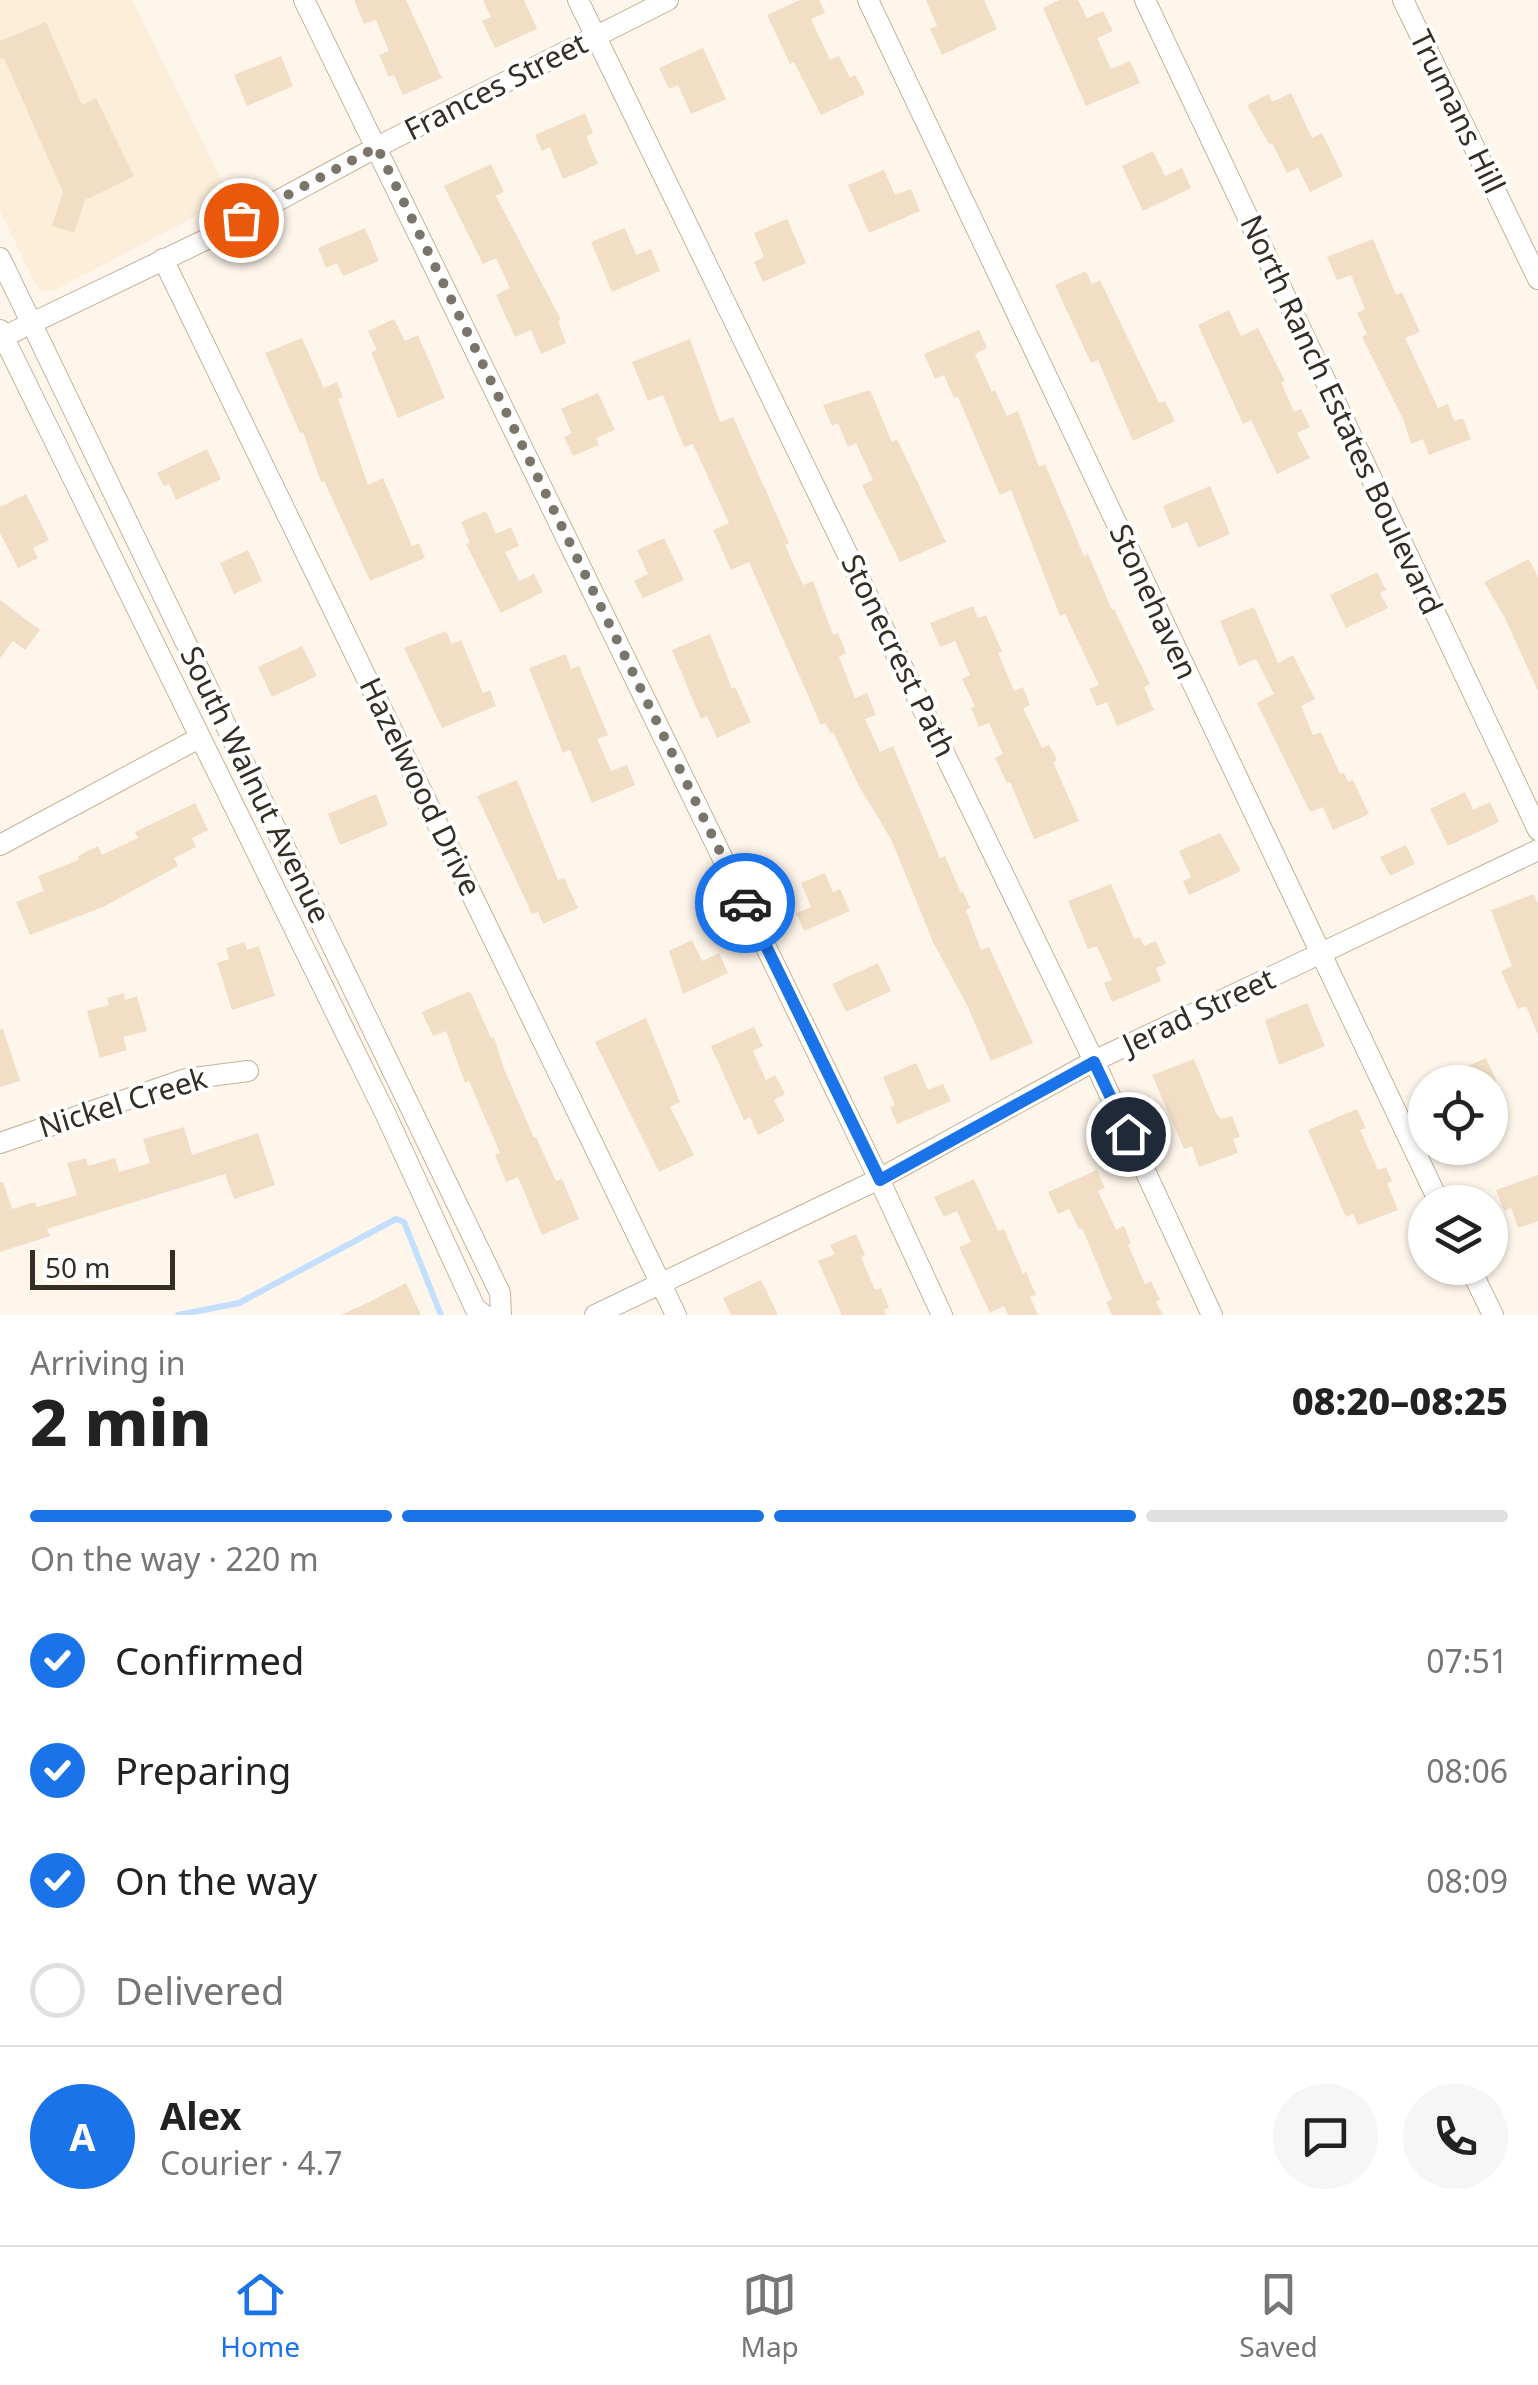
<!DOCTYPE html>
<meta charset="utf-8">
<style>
body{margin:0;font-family:"Noto Sans",sans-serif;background:#f6f6f6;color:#222;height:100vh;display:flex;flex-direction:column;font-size:38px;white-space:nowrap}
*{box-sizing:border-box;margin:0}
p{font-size:32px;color:#767676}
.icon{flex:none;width:55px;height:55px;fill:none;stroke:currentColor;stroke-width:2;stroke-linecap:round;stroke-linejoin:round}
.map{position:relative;height:1315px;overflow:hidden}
.sheet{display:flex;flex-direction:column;background:#fff;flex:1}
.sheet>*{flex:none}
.tools{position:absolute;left:1408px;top:1065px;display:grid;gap:20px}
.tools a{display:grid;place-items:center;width:100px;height:100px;border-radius:50%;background:#fff;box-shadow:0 2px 8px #0004;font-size:50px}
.scale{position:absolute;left:30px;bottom:25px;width:145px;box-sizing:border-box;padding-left:10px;border:5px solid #352e24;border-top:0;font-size:28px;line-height:35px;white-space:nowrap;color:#352e24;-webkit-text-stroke:8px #fff;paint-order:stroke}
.pin{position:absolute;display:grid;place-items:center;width:85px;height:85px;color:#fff;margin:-42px;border:5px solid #fff;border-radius:50%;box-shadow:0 2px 10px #0007}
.courier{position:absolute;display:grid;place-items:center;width:100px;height:100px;margin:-50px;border:8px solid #1a73e8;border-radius:50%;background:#fff;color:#222;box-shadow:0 2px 12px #0007}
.summary em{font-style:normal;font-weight:800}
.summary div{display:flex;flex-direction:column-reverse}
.summary{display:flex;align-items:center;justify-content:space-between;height:170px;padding:0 30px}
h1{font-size:65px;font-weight:800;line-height:75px}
.bar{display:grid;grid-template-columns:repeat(4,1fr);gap:15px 10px;align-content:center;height:120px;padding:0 30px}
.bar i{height:12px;border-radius:8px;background:#e0e0e0}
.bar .active{background:#1a73e8}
.bar p{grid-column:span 4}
.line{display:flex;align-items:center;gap:25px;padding:0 30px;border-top:2px solid #e0e0e0}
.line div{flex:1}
.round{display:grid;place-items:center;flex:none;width:105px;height:105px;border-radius:52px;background:#f6f6f6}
ol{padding:0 30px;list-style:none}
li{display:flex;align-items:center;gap:30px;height:110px}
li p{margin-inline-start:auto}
li .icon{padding:10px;border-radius:50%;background:#1a73e8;color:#fff;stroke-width:4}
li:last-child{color:#767676}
li i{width:55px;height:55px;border:5px solid #e0e0e0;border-radius:50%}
.menu{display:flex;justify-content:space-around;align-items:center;height:140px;border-top:2px solid #e0e0e0;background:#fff;font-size:28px;color:#767676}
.menu a{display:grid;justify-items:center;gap:5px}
.menu .active{color:#1a73e8}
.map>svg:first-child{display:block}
.built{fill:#fdeeda}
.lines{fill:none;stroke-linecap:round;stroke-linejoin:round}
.stream{stroke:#c4defe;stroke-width:6}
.building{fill:#f2dec5}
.minor-casing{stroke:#c5b299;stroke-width:22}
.minor{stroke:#fff;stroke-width:20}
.done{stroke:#7b746a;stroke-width:10;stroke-dasharray:0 18}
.route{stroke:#1a73e8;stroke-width:12}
.labels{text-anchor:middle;stroke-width:8;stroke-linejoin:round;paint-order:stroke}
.street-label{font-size:30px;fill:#352e24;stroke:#fff}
</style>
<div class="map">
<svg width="1538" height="1315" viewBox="0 0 1538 1315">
<rect width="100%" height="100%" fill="#fef5eb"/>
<path class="built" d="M 0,0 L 132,0 L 230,198 L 53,291 L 39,291 L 0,211 Z"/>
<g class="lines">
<path class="stream" d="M 178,1315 L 239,1303 L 396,1219 L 404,1222 L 441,1315"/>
</g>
<path class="building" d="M 354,0 L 406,0 L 442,78 L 403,95 L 394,75 L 389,77 L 379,55 L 389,51 L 376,20 L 364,24 Z
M 483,0 L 524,0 L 537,29 L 495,48 L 482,21 L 491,17 Z
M 800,0 L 819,0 L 825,13 L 811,19 L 830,60 L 839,56 L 850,78 L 855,75 L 865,94 L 821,115 L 794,62 L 790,64 L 767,15 Z
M 926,0 L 984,0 L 997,29 L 942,55 L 930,29 L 937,26 Z
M 1059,0 L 1078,0 L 1087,18 L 1103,11 L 1113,31 L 1097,38 L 1111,69 L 1130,61 L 1140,83 L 1086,106 L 1043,8 Z
M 46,22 L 82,105 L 96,98 L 134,176 L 85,200 L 74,233 L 52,226 L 63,192 L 4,58 L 0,60 L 0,41 Z
M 703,48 L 726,99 L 691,114 L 678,85 L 669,89 L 659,68 Z
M 281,56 L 293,86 L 247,106 L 234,75 Z
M 1291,93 L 1312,138 L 1322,133 L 1343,176 L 1310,192 L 1298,168 L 1287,173 L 1272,143 L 1269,144 L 1247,105 L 1269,94 L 1272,102 Z
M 585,113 L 593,133 L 586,136 L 598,164 L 563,179 L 550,147 L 542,151 L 535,135 Z
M 1153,151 L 1165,176 L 1182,168 L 1191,188 L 1143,211 L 1122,166 Z
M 491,164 L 504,192 L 496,196 L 561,320 L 558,321 L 566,343 L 541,354 L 531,330 L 515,337 L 496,295 L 510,288 L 496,258 L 483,264 L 444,186 Z
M 884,170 L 895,195 L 911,189 L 920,211 L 869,233 L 848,185 Z
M 787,219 L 806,263 L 763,282 L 754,262 L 764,257 L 754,233 Z
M 365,228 L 379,261 L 343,276 L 337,263 L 326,268 L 318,248 Z
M 625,228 L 636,255 L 651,249 L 660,271 L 612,292 L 591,242 Z
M 1373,239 L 1396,295 L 1402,292 L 1420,332 L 1405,338 L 1438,408 L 1448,404 L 1454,421 L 1463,418 L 1471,439 L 1429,455 L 1423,439 L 1411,444 L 1404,421 L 1362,337 L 1367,334 L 1357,313 L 1365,309 L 1351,275 L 1337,280 L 1327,257 Z
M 1086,271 L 1092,284 L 1100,280 L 1159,403 L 1165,401 L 1175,421 L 1133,441 L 1098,360 L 1091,363 L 1055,285 Z
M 1229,310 L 1241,336 L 1258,328 L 1285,381 L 1281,382 L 1294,412 L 1301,409 L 1310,427 L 1297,433 L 1310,458 L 1277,474 L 1251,420 L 1243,424 L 1198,325 Z
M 394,319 L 405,341 L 418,335 L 445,398 L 398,418 L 371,352 L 377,350 L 368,331 Z
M 979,330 L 987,348 L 975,354 L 992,392 L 995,390 L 1007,416 L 1018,411 L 1039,467 L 1045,464 L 1084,556 L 1088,554 L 1112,610 L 1114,609 L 1150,684 L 1144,687 L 1154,710 L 1117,726 L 1107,702 L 1097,706 L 1089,689 L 1099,685 L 1065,614 L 1060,616 L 1011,490 L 1000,495 L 958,397 L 954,398 L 944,375 L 935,379 L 924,354 Z
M 302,338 L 324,388 L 337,382 L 343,397 L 338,399 L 368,485 L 383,478 L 412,546 L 419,543 L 425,558 L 370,581 L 324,481 L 321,482 L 303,432 L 300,433 L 265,353 Z
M 690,339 L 720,422 L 733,417 L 789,543 L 785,545 L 803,585 L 813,581 L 833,635 L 838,633 L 846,653 L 839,657 L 855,698 L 867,693 L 876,715 L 865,719 L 880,752 L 893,746 L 940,858 L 945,856 L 961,893 L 963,892 L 970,908 L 966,910 L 981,950 L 989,947 L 1033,1043 L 991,1061 L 968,1007 L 933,942 L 891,839 L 859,786 L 833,732 L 830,733 L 826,723 L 821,725 L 749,562 L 731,570 L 713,530 L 729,523 L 693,444 L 684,447 L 663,395 L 648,401 L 632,362 Z
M 870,390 L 892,442 L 897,439 L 946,542 L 900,562 L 862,485 L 873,480 L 856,443 L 848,447 L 838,423 L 832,426 L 823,405 Z
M 598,393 L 615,430 L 596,438 L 599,445 L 573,456 L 564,437 L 572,433 L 561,409 Z
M 207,449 L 221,479 L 176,500 L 169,484 L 164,486 L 157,473 Z
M 1210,486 L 1230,534 L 1198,548 L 1187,522 L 1172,529 L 1163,506 Z
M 26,494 L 49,540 L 33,548 L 38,558 L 18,568 L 0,533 L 0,507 Z
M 486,511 L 496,534 L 511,527 L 519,546 L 505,552 L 519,581 L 534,574 L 543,592 L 501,613 L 466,544 L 470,543 L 461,522 Z
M 664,538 L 684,580 L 643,598 L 634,581 L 648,574 L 637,550 Z
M 248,550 L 262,581 L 234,594 L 220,563 Z
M 1529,559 L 1538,577 L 1538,691 L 1505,618 L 1484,582 Z
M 1377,572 L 1386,590 L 1380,593 L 1388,608 L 1346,628 L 1330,595 Z
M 0,600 L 40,630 L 25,650 L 13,641 L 0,658 Z
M 973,606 L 978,618 L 986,615 L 1002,652 L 998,653 L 1014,691 L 1023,687 L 1030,705 L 1023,708 L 1042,748 L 1049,745 L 1057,760 L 1053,762 L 1079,821 L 1034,839 L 1010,782 L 1007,783 L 995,758 L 1003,754 L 989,723 L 979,727 L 971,708 L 975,706 L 962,679 L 970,675 L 955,641 L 940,647 L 930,623 Z
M 1254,607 L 1278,663 L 1293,655 L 1315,699 L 1301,706 L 1313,735 L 1321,732 L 1340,774 L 1344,773 L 1348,782 L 1353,780 L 1369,814 L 1333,830 L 1323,807 L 1310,812 L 1257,703 L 1274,694 L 1256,659 L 1239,666 L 1220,621 Z
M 446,631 L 452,644 L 461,640 L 483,693 L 490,690 L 496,706 L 442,728 L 404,648 Z
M 710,634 L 732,689 L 735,687 L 751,722 L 717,738 L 707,716 L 701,719 L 672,650 Z
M 302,646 L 317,676 L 272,697 L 258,667 Z
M 566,654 L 571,669 L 579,666 L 608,735 L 597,739 L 611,771 L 627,765 L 635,785 L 592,803 L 570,750 L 563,753 L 529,668 Z
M 517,780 L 558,880 L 564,878 L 578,908 L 543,924 L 538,912 L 532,914 L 477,796 Z
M 1465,792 L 1473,810 L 1490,802 L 1499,822 L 1448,846 L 1430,809 Z
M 376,794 L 388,825 L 340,845 L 328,814 Z
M 195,803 L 208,830 L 192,838 L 196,847 L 174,858 L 178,866 L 103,907 L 30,935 L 16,902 L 44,891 L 38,876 L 79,860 L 78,856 L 98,846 L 102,855 L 138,838 L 135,832 Z
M 1220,833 L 1241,871 L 1189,895 L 1183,881 L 1191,877 L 1179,851 Z
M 1406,845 L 1415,864 L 1390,876 L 1380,857 Z
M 825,873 L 833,892 L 840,889 L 850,911 L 804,931 L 796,913 L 811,907 L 801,883 Z
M 1111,884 L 1134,939 L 1140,937 L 1144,946 L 1156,941 L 1166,964 L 1156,968 L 1161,981 L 1112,1002 L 1104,983 L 1112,980 L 1097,946 L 1088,949 L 1068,901 Z
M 1534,894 L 1538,904 L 1538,1035 L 1526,1006 L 1518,1009 L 1501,971 L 1512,966 L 1491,910 Z
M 692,940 L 702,961 L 719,953 L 728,973 L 683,994 L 669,951 Z
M 244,942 L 247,950 L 259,946 L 275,996 L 232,1010 L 217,963 L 229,959 L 226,948 Z
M 878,963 L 891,991 L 846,1012 L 832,984 Z
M 470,991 L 491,1038 L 494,1037 L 504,1069 L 534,1138 L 536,1137 L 556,1181 L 562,1179 L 579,1219 L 542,1235 L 518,1177 L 506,1182 L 495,1155 L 500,1153 L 469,1081 L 465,1083 L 446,1031 L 433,1036 L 422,1012 Z
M 124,993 L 125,1000 L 137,996 L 147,1031 L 123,1037 L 127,1050 L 100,1058 L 87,1011 L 109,1005 L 107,998 Z
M 1307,1003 L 1325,1046 L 1279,1065 L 1265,1020 Z
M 646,1018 L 680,1102 L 670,1107 L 694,1155 L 659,1172 L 595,1042 Z
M 754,1027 L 763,1046 L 753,1051 L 766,1080 L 775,1075 L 785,1094 L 774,1100 L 785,1121 L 758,1135 L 750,1117 L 744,1120 L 711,1046 Z
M 0,1029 L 3,1029 L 20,1081 L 0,1087 Z
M 1486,1058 L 1497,1082 L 1432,1082 Z
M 1194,1059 L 1216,1113 L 1221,1119 L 1232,1116 L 1240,1137 L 1233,1139 L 1238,1153 L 1199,1167 L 1192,1146 L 1184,1149 L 1152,1075 Z
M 916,1063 L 928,1090 L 943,1084 L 951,1101 L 897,1124 L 890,1107 L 895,1105 L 883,1077 Z
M 1357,1109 L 1366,1128 L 1360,1130 L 1378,1170 L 1386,1167 L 1392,1181 L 1387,1183 L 1398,1210 L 1358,1225 L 1353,1214 L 1346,1217 L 1308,1130 Z
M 184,1127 L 192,1155 L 258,1133 L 275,1185 L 234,1199 L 225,1174 L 47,1229 L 50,1236 L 0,1252 L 0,1182 L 3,1182 L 12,1209 L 35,1202 L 37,1207 L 77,1195 L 67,1163 L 86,1158 L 88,1166 L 115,1158 L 119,1172 L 150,1163 L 143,1139 Z
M 1097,1170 L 1105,1188 L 1098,1191 L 1116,1230 L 1124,1226 L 1131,1243 L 1128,1245 L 1145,1284 L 1151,1281 L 1160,1300 L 1156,1302 L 1163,1315 L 1112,1315 L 1106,1302 L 1112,1299 L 1082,1228 L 1079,1229 L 1069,1209 L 1058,1214 L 1048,1192 Z
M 1538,1175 L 1538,1221 L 1518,1228 L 1511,1208 L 1504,1211 L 1496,1190 Z
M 974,1179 L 998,1231 L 1004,1229 L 1023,1274 L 1026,1272 L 1036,1295 L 1030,1297 L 1038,1315 L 1008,1315 L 1004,1306 L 990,1313 L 959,1247 L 971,1242 L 957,1211 L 944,1217 L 934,1197 Z
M 856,1234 L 865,1255 L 861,1257 L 875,1290 L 881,1288 L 889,1307 L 884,1310 L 886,1315 L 842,1315 L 818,1261 L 835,1254 L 830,1245 Z
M 761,1280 L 778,1315 L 731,1315 L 723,1298 Z
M 406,1283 L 421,1315 L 341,1315 L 369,1302 Z"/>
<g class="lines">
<g class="minor-casing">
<path id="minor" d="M 304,0 L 879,1179 L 942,1315
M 578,0 L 1094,1061 L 1212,1315
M 868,0 L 1439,1202
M 1145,0 L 1538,830
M 1403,0 L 1538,279
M 0,258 L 500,1293 L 501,1315
M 163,259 L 676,1315
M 0,330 L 386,1115 L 475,1308 L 484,1315
M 3,337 L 207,239 L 377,147 L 668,0
M 0,845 L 199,738
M 0,1143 L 186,1079 L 248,1071
M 1470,1268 L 1493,1315
M 595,1315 L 879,1179 L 1094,1061 L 1538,850"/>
</g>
<use href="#minor" class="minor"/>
</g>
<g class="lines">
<path class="done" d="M 241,220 L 377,147 L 745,903"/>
<path class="route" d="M 745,903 L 880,1180 L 1094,1062 L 1128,1134"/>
</g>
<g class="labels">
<g class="street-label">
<text transform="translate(496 87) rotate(-27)" y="10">Frances Street</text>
<text transform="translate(1457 112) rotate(64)" y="10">Trumans Hill</text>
<text transform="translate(1341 415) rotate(65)" y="10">North Ranch Estates Boulevard</text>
<text transform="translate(1153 602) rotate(65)" y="10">Stonehaven</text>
<text transform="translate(898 656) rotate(64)" y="10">Stonecrest Path</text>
<text transform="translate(255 785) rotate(64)" y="10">South Walnut Avenue</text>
<text transform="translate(420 787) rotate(64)" y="10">Hazelwood Drive</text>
<text transform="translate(1199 1012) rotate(-25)" y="10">Jerad Street</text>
<text transform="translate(123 1103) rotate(-17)" y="10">Nickel Creek</text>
</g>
</g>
</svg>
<div class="tools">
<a><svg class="icon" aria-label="locate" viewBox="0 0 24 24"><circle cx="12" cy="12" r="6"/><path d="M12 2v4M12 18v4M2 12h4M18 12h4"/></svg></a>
<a><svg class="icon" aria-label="layers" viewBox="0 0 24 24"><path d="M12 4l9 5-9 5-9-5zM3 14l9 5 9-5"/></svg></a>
</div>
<div class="scale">50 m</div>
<div class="pin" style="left:241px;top:220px;background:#ea580c"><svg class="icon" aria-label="bag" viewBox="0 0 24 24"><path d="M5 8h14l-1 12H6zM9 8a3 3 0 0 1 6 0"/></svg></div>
<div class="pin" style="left:1128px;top:1134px;background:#1f2937"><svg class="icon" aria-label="home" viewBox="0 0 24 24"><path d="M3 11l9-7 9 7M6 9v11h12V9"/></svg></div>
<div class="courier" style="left:745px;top:903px"><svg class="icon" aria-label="car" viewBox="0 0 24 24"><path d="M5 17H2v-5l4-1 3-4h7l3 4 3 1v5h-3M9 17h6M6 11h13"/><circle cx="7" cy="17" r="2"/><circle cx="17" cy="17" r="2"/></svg></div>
</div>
<section class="sheet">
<div class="summary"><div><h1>2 min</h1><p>Arriving in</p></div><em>08:20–08:25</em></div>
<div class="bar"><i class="active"></i><i class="active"></i><i class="active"></i><i></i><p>On the way · 220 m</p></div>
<ol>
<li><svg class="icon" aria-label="check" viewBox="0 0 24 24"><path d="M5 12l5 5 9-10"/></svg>Confirmed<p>07:51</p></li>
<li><svg class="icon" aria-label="check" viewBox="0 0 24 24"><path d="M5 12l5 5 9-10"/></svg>Preparing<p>08:06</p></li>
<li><svg class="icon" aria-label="check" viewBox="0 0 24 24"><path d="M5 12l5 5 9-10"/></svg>On the way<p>08:09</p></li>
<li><i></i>Delivered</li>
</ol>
<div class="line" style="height:180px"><b class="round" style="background:#1a73e8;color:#fff">A</b><div><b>Alex</b><p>Courier · 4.7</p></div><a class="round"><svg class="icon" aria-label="chat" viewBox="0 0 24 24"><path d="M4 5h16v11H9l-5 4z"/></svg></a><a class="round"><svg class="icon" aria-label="phone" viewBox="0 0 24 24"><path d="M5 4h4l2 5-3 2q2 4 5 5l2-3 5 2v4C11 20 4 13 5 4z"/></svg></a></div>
</section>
<nav class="menu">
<a class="active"><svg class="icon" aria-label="home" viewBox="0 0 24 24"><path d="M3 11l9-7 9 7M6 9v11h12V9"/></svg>Home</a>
<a><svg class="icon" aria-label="map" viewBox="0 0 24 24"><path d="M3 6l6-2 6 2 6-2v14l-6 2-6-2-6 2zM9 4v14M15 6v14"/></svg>Map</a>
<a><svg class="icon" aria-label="saved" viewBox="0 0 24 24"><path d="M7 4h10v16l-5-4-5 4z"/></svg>Saved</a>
</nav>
